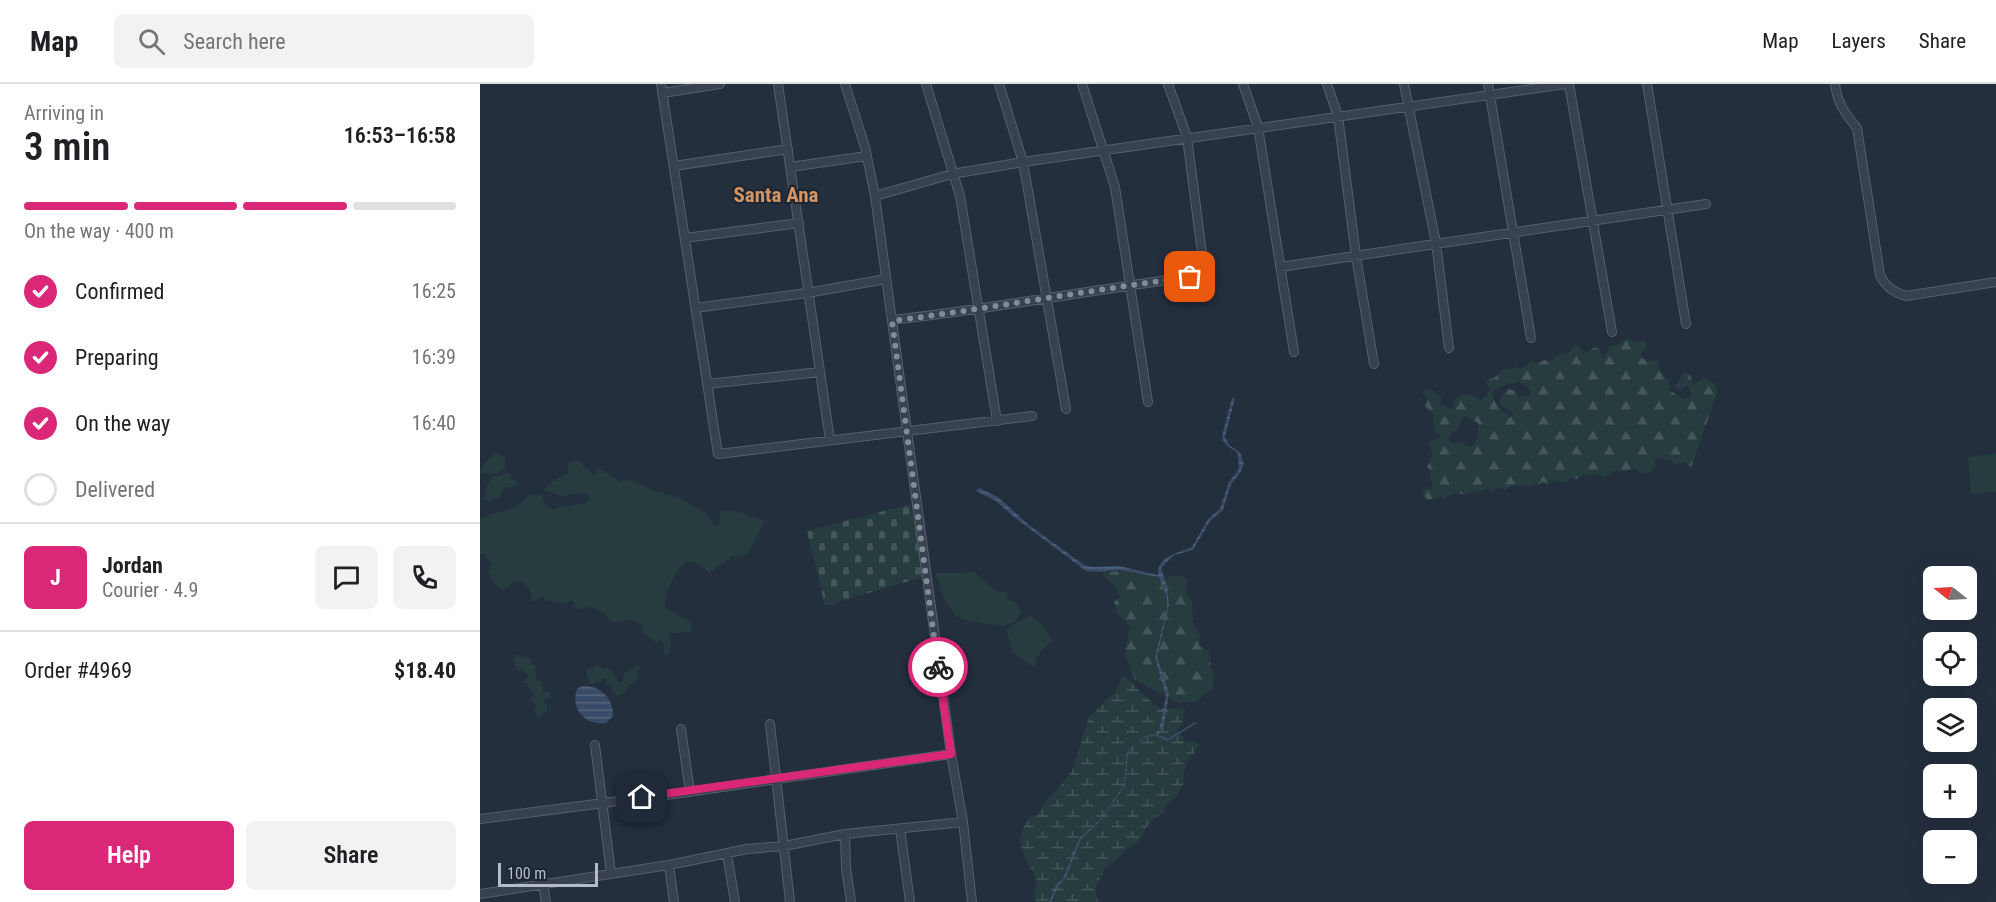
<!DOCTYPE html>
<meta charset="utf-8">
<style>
body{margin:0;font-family:"Roboto Condensed",sans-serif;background:#f2f2f2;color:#202124;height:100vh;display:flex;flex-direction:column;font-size:22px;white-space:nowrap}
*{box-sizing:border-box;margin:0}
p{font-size:20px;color:#757577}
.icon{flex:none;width:33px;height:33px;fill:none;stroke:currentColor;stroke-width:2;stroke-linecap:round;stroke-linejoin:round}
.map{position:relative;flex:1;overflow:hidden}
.sheet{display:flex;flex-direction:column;background:#fff;width:480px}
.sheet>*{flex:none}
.needle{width:39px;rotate:288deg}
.tools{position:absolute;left:1443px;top:482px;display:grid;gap:12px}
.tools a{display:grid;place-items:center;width:54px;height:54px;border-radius:9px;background:#fff;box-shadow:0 6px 24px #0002;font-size:30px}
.scale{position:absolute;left:18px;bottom:15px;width:100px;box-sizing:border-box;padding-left:6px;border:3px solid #b4bcc9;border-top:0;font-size:16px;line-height:21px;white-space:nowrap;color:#b4bcc9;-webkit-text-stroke:4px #1d2633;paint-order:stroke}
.pin{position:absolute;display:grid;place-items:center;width:51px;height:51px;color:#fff;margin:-26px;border-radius:12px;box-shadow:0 3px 9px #0006}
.courier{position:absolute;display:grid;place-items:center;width:60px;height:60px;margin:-30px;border:4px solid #db2777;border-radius:50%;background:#fff;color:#222;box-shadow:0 2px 8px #0007}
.head em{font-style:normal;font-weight:600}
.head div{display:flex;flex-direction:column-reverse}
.head{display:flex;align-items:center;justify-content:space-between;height:102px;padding:0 24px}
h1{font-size:39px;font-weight:600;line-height:45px}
.bar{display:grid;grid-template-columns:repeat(4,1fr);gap:9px 6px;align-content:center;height:72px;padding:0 24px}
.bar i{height:8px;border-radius:4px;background:#e0e0e0}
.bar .active{background:#db2777}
.bar p{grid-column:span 4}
.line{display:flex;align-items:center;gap:15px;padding:0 24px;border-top:2px solid #e0e0e0}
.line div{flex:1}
.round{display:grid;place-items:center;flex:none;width:63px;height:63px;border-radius:9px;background:#f2f2f2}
ol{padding:0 24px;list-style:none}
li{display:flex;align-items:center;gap:18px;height:66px}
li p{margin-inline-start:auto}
li .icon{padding:6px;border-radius:50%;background:#db2777;color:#fff;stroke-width:4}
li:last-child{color:#757577}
li i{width:33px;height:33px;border:3px solid #e0e0e0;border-radius:50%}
.primary-button{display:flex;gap:12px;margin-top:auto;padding:12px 24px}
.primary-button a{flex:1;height:69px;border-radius:9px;background:#db2777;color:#fff;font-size:24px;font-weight:600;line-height:69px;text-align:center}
.primary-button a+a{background:#f2f2f2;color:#202124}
header{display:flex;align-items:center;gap:36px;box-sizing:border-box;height:84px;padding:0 30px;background:#fff;border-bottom:2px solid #e0e0e0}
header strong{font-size:28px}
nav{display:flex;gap:33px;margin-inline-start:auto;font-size:21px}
.search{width:420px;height:54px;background:#f2f2f2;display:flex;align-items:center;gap:15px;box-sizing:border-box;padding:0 21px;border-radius:9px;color:#757577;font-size:22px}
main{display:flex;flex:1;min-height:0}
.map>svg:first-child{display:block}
.green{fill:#263c3f}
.forest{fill:url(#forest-firs);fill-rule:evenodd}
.wetland{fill:url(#wetland-marsh)}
.cemetery{fill:url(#cemetery-stones)}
.water{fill:url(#water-rules)}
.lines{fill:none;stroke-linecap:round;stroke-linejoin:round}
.stream{stroke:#394c67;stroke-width:2}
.minor-casing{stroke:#565f6c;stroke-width:10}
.minor{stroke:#38414e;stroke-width:8}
.done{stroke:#828b98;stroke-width:6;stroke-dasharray:0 10.8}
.route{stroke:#db2777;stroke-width:8}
.labels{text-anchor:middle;stroke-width:4.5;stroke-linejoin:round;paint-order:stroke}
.quarter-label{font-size:21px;font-weight:bold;fill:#d59563;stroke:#1d2633}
</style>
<header>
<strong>Map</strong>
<div class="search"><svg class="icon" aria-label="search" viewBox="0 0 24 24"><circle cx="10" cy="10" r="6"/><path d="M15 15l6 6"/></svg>Search here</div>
<nav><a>Map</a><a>Layers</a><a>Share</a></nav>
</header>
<main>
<section class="sheet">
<div class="head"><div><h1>3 min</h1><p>Arriving in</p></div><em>16:53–16:58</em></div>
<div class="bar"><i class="active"></i><i class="active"></i><i class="active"></i><i></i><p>On the way · 400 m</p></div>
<ol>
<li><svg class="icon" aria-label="check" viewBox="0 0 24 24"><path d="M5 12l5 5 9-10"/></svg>Confirmed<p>16:25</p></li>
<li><svg class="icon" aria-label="check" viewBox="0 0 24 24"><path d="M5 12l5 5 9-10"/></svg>Preparing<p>16:39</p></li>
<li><svg class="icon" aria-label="check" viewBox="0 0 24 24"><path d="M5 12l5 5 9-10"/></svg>On the way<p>16:40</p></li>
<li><i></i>Delivered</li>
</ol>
<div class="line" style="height:108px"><b class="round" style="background:#db2777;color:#fff">J</b><div><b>Jordan</b><p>Courier · 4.9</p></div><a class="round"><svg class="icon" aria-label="chat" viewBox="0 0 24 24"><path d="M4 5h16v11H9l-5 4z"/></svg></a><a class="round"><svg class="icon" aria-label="phone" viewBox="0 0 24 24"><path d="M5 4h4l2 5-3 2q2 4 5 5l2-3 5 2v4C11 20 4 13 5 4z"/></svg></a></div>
<div class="line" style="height:78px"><div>Order #4969</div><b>$18.40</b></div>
<div class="primary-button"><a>Help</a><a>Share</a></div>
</section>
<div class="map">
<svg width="1516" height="818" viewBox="0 0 1516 818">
<defs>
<pattern id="forest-firs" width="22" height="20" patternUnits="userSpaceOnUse" patternTransform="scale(1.5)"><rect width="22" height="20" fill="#263c3f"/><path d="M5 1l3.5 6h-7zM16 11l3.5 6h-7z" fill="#435659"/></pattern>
<pattern id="wetland-marsh" width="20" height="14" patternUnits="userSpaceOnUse" patternTransform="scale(1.5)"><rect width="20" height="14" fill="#263c3f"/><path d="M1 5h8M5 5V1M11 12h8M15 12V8" fill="none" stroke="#435659"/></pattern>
<pattern id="cemetery-stones" width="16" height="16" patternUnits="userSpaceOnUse" patternTransform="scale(1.5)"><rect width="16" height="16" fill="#263c3f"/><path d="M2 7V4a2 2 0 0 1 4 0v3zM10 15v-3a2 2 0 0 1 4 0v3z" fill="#435659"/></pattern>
<pattern id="water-rules" width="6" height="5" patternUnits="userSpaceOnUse" patternTransform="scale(1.5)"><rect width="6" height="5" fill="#394c67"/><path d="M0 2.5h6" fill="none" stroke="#53647b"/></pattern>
</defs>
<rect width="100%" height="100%" fill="#242f3e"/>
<path class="green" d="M 14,369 L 25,373 L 25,384 C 18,392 9,390 0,389 L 3,381 Z
M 1516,370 L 1516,408 L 1491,410 L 1488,373 Z
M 98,376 L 115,392 L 117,383 L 139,397 L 149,396 L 178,408 L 198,413 L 225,429 L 234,440 L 239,442 L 241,426 L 259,428 L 285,437 L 267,471 L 253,472 L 229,489 L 219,480 L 207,477 C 196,484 184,510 185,523 L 211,539 L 211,548 L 190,549 L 191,561 L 188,572 L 183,570 L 184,565 L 182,556 L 176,559 L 162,548 L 162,541 L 152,536 L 132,538 L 121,527 L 105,522 L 97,526 L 92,516 C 82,522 75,519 64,515 L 64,512 L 53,518 L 49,504 L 40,497 L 32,499 L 24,506 L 15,501 L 8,489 L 12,481 L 4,470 L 0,470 L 0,435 C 13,428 22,429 33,424 C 47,418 41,408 62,411 L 65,420 L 73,426 L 79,423 L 107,419 L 109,413 L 104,409 L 81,412 L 64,406 L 72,398 L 88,389 L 88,379 Z
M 24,389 L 30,389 L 31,395 L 37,396 L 35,402 L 24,404 L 19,415 L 14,413 L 10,417 L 4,416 L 7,401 L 13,392 L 20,392 Z
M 493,487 L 518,508 L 527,508 L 528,516 L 534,517 L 542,527 L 535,538 L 524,542 L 493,538 L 477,533 L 466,519 L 455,489 L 484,489 Z
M 550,531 L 564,543 L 573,557 C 565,564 555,570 556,582 L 552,582 L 533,569 L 526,545 Z
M 38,570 L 43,573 L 50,574 L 51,581 L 55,580 L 56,596 L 62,599 L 63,608 L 70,608 L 70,614 L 63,617 L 67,621 L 67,627 L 58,635 L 54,626 L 57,621 L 51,617 L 53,609 L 48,603 L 49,600 L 43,599 L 48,592 L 43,586 L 37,587 L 34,575 Z
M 116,580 L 121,582 L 123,586 L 125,584 L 131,585 L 139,599 L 143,597 C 142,586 151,587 156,581 L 161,583 L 157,587 L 159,592 L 156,598 L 149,600 L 145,609 L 137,612 L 132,608 L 132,602 L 126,601 L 127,595 L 124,594 L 120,599 L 117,597 L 112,601 L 108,597 L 106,586 L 113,584 Z"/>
<path class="forest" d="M 1147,254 L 1154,258 L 1165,256 L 1167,263 L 1161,269 L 1162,274 L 1167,277 L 1178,276 L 1180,287 L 1188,297 L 1189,306 L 1204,315 L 1212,312 L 1208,301 L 1199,306 L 1195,302 L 1203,289 L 1205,288 L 1210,291 L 1213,298 L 1216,299 L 1225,294 L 1235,300 L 1237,310 L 1211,383 L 1203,378 L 1195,381 L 1191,375 L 1186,378 L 1183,373 L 1174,375 L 1176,381 L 1170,388 L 1161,390 L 1155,385 L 1140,388 L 1135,386 L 1124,394 C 1118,391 1115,388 1108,392 L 1104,390 L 1097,395 L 1090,394 L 1087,399 L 1071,396 L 1068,400 L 1063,398 L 1057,401 L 1052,400 L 1051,403 L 1043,400 L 1038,402 L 1032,401 L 1025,406 L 1018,403 L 1011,409 L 1008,404 L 998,408 L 993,407 L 985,411 C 974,408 972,410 963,415 L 958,413 L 948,416 L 942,410 L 945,404 L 950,405 L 953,400 L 950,395 L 951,387 L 947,383 L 953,370 L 949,362 L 951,357 L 959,354 L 960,351 L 955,348 L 953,337 L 954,331 L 944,321 L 948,314 L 942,309 L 945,305 L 954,307 L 962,314 L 959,319 L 960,321 L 963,320 L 970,325 L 973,324 L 975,315 L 979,311 L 993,311 L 1000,316 C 1007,314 1009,309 1009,303 L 1006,299 L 1009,295 L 1014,294 L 1022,286 L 1036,283 L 1042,285 L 1051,277 L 1059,279 L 1064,276 L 1072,277 L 1078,271 L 1090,268 L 1095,261 L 1100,263 L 1103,270 C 1110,268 1112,261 1120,265 L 1122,273 L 1125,274 L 1129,263 L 1140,260 ZM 1039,297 L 1050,306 L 1050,311 L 1039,313 L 1035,307 L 1029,305 L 1022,311 L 1019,319 L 1033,329 L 1033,332 L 1030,333 L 1017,322 L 1012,309 C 1015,303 1023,303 1028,299 L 1034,300 ZM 984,332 L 998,339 C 998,348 1000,358 990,363 L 980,358 L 971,359 L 968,354 L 971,349 L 978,346 L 979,340 Z
M 638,487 L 678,493 L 683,498 L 691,491 L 702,492 L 707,496 L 705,508 L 712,517 L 713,541 L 720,551 L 719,562 L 729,567 C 729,584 736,586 732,605 L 715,618 L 699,619 L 655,596 L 645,571 L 650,542 L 637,529 L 634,518 L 640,513 L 635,503 L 622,489 Z"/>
<path class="wetland" d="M 644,591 C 655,600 670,622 685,625 C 692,626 698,623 705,625 L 702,640 L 697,648 L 702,652 L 705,658 L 715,658 L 720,661 L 707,678 L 704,689 L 704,698 L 698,711 L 688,719 L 681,730 L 668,741 L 659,757 L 651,762 L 625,785 L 616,803 L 616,810 L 619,818 L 555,818 L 554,809 L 557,799 C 548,772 529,761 550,733 L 558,731 L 562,722 L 580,702 L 592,687 L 609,633 L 636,606 Z"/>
<path class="cemetery" d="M 431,420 L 443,493 L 345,522 L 327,447 Z"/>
<path class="water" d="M 752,314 L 755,314 L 745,353 L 750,362 L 760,368 L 764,380 L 760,389 L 751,400 L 743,426 L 730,437 L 713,466 L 694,471 L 681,484 L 687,503 L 689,521 L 677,573 L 689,609 L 684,641 L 678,651 L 666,653 L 657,659 L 648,669 L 645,701 L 622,735 L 601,755 L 585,795 L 578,802 L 571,818 L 569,818 L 576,801 L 583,795 L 599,755 L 621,735 L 644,701 L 647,668 L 665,652 L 676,650 L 679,647 L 686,612 L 675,573 L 687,525 L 687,514 L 679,493 L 638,486 L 621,488 L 606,487 L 534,433 L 516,417 L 496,407 L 499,404 L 518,413 L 549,441 L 604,481 L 613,483 L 639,482 L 678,491 C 677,472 699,469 712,463 L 728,435 L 740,425 L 749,398 L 759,385 L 758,370 C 752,362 744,364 742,352 Z
M 102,602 C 120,601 134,614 133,632 L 126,639 C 106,642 90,626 97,605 Z"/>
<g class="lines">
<path class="stream" d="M 676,651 L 688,656 L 715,639"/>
<g class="minor-casing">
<path id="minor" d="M 181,0 L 238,370 L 552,332
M 298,0 L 350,356
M 365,0 L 385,63 L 395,112
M 446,0 L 480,112 L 517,337
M 519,0 L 543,78 L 586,325
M 602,0 L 635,103 L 668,318
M 763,0 L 778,43 L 814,268
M 847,0 L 858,32 L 876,172 L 894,280
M 924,0 L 956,159 L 969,264
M 1008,0 L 1051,254
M 1089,0 L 1132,248
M 1167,0 L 1206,240
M 1355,0 C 1357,18 1365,30 1377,44 L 1400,191 C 1406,203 1413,208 1426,212 L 1516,198
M 182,9 L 240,0
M 194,82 L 308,65
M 310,83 L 387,72
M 205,154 L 319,139
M 800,183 L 1226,120
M 215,224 L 327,209 L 406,195
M 412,236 C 512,225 610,206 710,193 L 717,188 L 723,177 L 707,53 L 688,0
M 227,300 L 340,288
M 290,640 L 310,818
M 201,645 L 210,708
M 115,661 L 131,789
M 0,735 L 201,709 L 471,670
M 420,745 L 430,818
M 365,750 L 366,784 L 371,818
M 247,770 L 255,818
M 189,781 L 194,818
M 63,800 L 66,818
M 0,810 L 189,781 L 267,765 L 304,762 L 365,750 L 483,738
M 492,818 L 483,738 L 471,670 L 395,112 L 472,90 L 543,78 L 1086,0"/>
</g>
<use href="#minor" class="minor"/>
</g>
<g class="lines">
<path class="done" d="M 458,583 L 412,237 C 512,224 610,206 710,193"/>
<path class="route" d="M 162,713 L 471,670 L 458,583"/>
</g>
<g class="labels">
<g class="quarter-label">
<text x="296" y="118">Santa Ana</text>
</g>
</g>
</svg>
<div class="tools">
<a><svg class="needle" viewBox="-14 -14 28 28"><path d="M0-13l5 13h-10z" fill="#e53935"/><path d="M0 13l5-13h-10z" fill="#757577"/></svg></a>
<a><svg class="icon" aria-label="locate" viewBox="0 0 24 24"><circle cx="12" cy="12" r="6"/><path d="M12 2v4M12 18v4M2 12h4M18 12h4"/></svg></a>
<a><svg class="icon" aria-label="layers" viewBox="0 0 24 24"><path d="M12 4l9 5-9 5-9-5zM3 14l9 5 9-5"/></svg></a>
<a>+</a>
<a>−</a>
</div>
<div class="scale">100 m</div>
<div class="pin" style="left:710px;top:193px;background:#ea580c"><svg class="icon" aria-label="bag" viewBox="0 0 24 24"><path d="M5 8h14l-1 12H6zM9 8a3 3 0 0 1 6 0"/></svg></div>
<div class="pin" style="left:162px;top:713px;background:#1f2937"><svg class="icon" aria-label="home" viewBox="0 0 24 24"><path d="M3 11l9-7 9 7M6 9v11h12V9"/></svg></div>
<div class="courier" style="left:458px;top:583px"><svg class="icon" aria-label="bike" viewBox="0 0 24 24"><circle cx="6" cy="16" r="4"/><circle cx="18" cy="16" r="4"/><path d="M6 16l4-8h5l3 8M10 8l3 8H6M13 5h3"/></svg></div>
</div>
</main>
